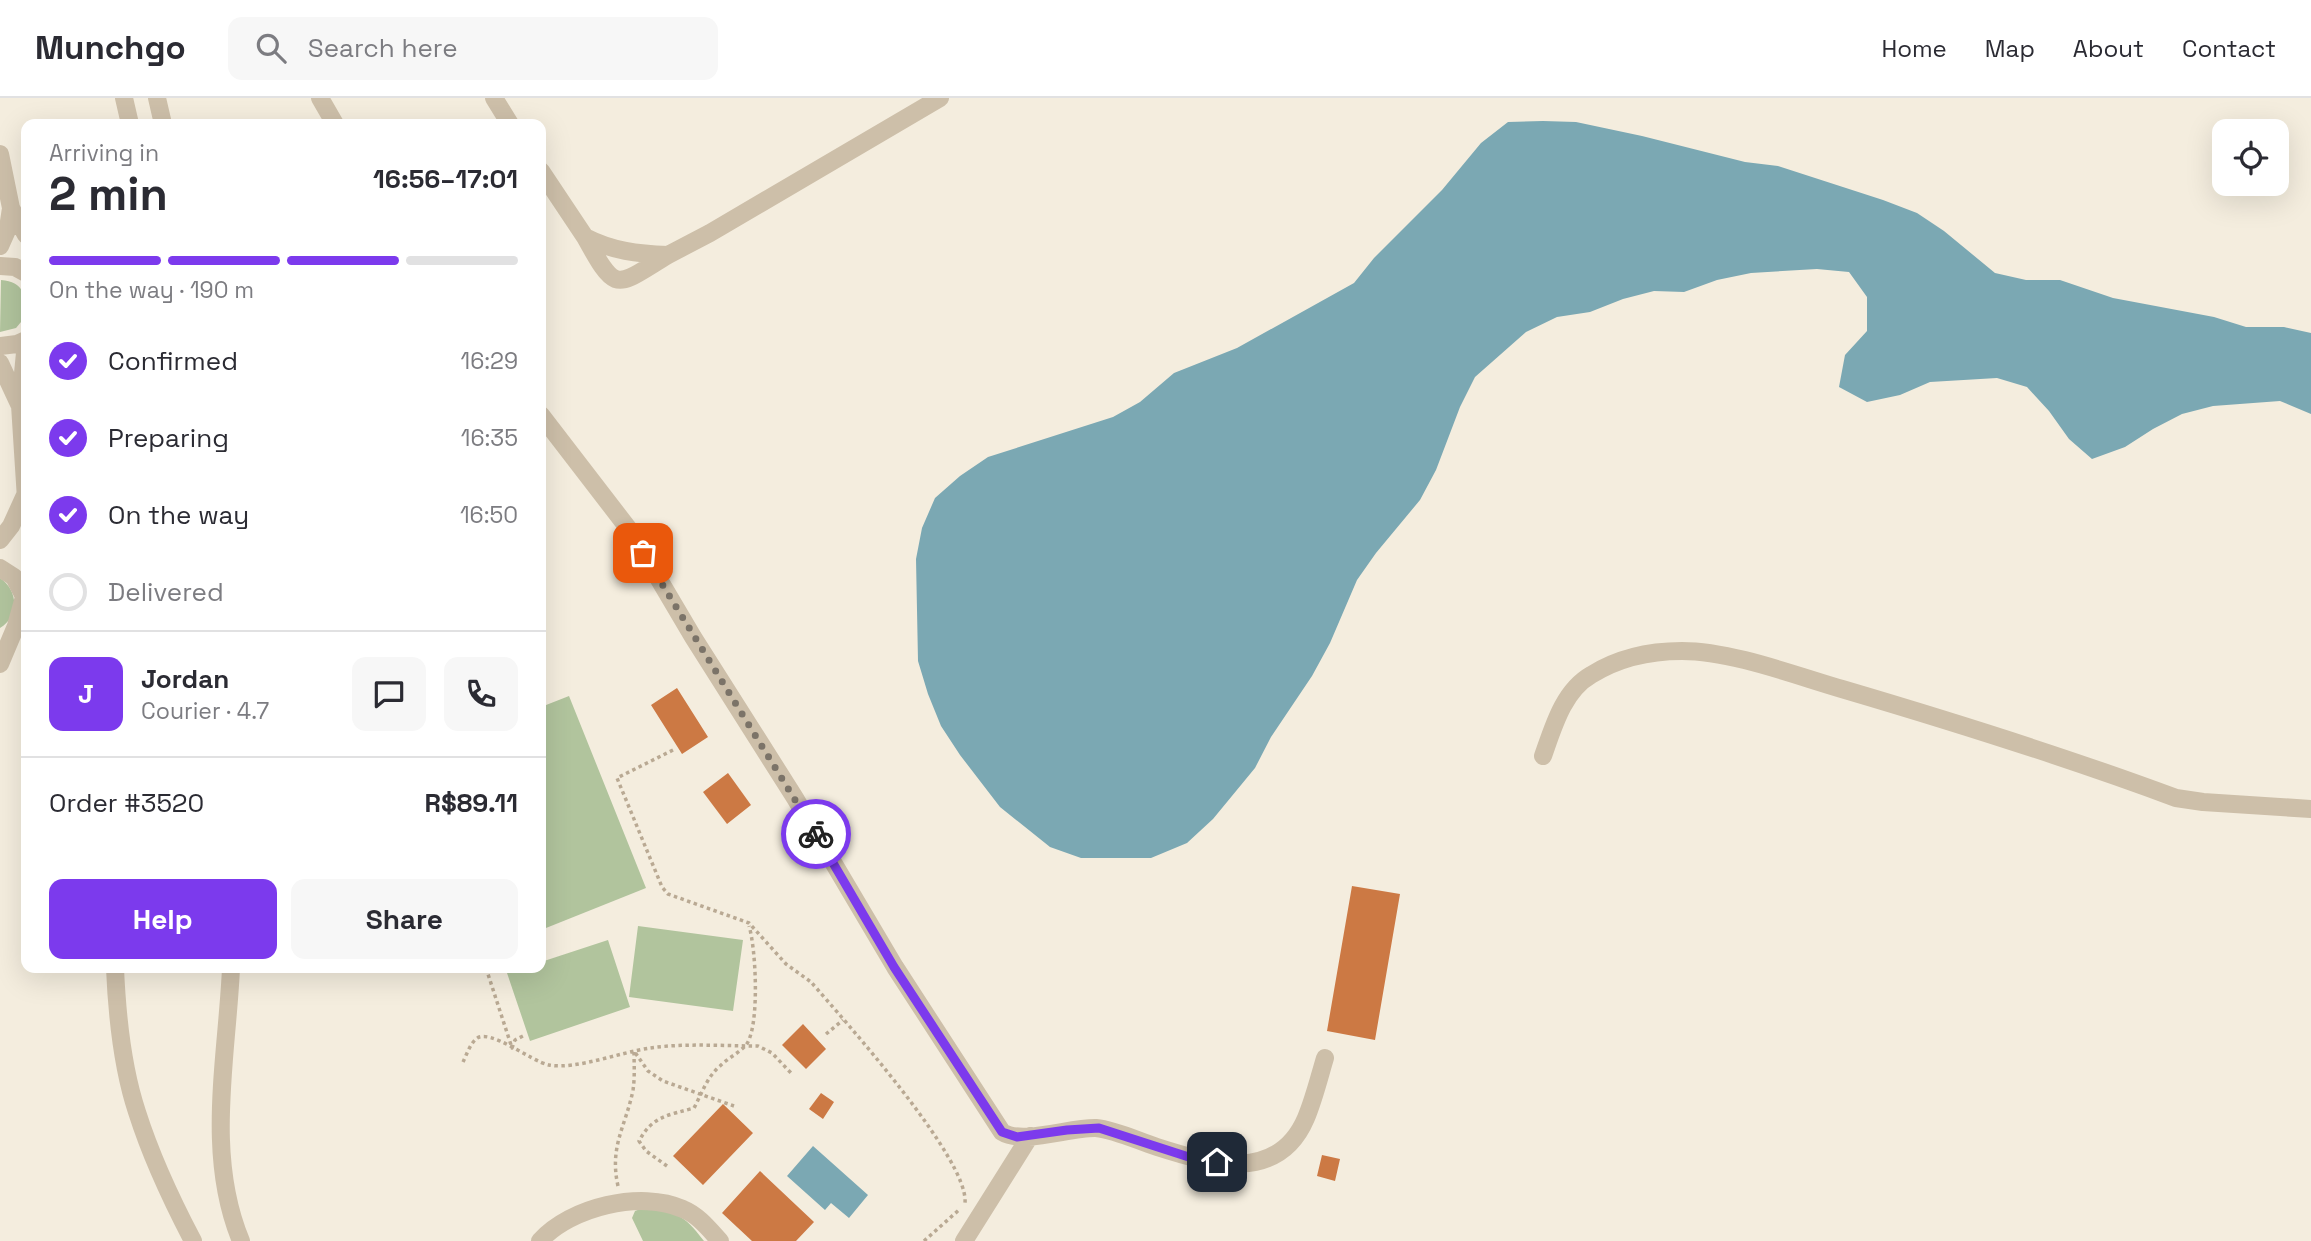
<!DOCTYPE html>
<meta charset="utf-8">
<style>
body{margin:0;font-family:"Space Grotesk",sans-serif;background:#f7f7f7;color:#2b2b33;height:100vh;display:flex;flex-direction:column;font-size:26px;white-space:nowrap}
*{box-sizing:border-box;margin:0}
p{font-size:23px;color:#7c7c81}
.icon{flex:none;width:38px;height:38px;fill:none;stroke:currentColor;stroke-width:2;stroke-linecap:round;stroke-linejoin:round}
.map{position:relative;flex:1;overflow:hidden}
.details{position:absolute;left:21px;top:21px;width:525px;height:854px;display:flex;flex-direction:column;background:#fff;border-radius:14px;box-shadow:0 7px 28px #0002}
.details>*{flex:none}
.controls{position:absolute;left:2212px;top:21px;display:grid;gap:14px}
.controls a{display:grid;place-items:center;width:77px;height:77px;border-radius:14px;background:#fff;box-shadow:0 7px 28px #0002;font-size:35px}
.pin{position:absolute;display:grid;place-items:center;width:60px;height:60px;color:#fff;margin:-30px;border-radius:14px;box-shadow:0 4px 10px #0006}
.courier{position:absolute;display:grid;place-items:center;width:70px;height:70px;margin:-35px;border:5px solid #7c3aed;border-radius:50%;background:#fff;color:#222;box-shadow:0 2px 9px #0007}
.overview em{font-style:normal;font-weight:700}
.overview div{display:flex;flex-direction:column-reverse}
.overview{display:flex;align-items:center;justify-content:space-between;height:119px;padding:0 28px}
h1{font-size:46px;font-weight:700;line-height:52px}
.bar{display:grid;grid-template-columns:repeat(4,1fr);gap:10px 7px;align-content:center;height:84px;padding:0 28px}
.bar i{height:9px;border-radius:5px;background:#e1e1e2}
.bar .active{background:#7c3aed}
.bar p{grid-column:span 4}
.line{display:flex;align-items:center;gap:18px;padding:0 28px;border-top:2px solid #e1e1e2}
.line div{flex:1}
.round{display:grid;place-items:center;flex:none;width:74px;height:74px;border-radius:14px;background:#f7f7f7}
ol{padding:0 28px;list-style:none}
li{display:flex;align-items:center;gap:21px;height:77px}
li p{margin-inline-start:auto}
li .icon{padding:7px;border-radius:50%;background:#7c3aed;color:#fff;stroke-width:4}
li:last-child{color:#7c7c81}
li i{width:38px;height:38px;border:4px solid #e1e1e2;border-radius:50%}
.action{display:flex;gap:14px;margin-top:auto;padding:14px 28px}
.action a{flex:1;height:80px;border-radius:14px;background:#7c3aed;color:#fff;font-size:28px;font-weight:700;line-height:80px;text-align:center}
.action a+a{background:#f7f7f7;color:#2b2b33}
header{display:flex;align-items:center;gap:42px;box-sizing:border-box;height:98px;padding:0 35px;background:#fff;border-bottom:2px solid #e1e1e2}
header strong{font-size:33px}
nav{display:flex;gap:38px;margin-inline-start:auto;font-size:24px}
.search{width:490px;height:63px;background:#f7f7f7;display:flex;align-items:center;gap:18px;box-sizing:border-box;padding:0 24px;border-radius:14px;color:#7c7c81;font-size:26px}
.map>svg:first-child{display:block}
.green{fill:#b1c49d}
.water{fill:#7ba8b3}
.building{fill:#cc7944}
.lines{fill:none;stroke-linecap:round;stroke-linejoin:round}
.path{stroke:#b9a993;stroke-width:3.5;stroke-dasharray:3.5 3.5;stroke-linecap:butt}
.minor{stroke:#cdbfa9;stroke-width:18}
.done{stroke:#7b7368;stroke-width:7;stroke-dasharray:0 12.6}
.route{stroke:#7c3aed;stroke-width:9}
</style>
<header>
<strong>Munchgo</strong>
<div class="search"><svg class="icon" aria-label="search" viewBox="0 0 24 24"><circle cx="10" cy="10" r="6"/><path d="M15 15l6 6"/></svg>Search here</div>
<nav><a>Home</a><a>Map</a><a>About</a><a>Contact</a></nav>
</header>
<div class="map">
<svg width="2311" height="1143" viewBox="0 0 2311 1143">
<rect width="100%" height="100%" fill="#f4edde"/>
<path class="green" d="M 1,182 C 24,184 26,197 26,218 L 16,230 L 0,234 Z
M 0,480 C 18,492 20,518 0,530 Z
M 569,598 L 646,790 L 541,832 L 541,609 Z
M 638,828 L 743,842 L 733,913 L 629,899 Z
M 608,842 L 630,909 L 530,943 L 507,875 L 523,870 L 541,870 L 541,864 Z
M 643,1110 C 678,1116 682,1114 704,1143 L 643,1143 L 632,1120 L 635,1113 Z"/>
<path class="water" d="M 1543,23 L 1576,24 L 1642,38 L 1745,64 L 1778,68 L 1883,102 L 1917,115 L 1944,133 L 1995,175 L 2026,182 L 2060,182 L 2113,200 L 2214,219 L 2246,229 L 2284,229 L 2311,235 L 2311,316 L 2280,303 L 2213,308 L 2182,316 L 2153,331 L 2125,349 L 2092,361 L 2069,341 L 2049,313 L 2027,289 L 1997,280 L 1930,284 L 1900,297 L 1867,304 L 1839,289 L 1845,257 L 1867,233 L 1867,199 L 1849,174 L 1817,171 L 1751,175 L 1717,182 L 1684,194 L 1654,193 L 1623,201 L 1590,214 L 1557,219 L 1526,234 L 1475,279 L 1460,309 L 1436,372 L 1420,402 L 1376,455 L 1357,482 L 1330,545 L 1312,578 L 1271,639 L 1255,670 L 1213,721 L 1187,745 L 1151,760 L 1081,760 L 1050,749 L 1000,709 L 960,657 L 941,628 L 928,596 L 918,563 L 916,461 L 922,430 L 935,400 L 960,378 L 988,359 L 1113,319 L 1140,304 L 1174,275 L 1237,250 L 1354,185 L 1374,160 L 1442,92 L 1481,45 L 1508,24 Z
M 813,1048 L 868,1097 L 849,1120 L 831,1105 L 825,1112 L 787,1078 Z"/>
<path class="building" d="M 677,590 L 708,639 L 682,656 L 651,607 Z
M 728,675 L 751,707 L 727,726 L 703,694 Z
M 1352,788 L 1400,796 L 1375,942 L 1327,933 Z
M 803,926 L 826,951 L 806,971 L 782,947 Z
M 821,995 L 834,1004 L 823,1021 L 809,1011 Z
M 723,1006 L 753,1035 L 703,1087 L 673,1058 Z
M 1322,1057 L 1340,1061 L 1335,1083 L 1317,1078 Z
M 760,1073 L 814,1124 L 796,1143 L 752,1143 L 722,1115 Z"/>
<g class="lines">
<path class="path" d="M 673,652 L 617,680 L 662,789 L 668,796 L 749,825 L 786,866 L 811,884 C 844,922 969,1061 965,1105
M 486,870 L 512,950 L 515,942 L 525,937
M 826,936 L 843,922
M 463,964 C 466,958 470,946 476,941 C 489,929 532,964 549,967 C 576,972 621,954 650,950 C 685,945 723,948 758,948 L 772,955 L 791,975
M 667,1068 L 646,1053 L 639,1043 C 652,1018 669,1017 694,1010 C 702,995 707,979 720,968 C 728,960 739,955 746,947 C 760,929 756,850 749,828
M 618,1088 C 609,1048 626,1028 633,992 C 635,979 634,966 634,953 L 648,973 L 663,983 L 734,1008
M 924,1143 L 960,1111"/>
<path class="minor" d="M 124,0 L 130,26
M 157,0 L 163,26
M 320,0 L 335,26
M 494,0 L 510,26
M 0,56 L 11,110 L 26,137
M 541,73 L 585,139
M 585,139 C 612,153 638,156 668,157 C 615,189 617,197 585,139 Z
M 0,148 L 8,130 L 11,110
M 668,157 L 710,135 L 940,0
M 0,168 L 15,169 L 26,175
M 26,244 L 20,307 L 26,401
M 0,248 L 17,246 L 26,242
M 0,265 L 19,306
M 541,317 L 631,434 L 693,539 L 795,700 L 895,869 L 1002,1034 C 1022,1047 1071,1029 1096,1030 C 1116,1032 1138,1043 1157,1049 C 1210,1066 1278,1086 1306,1020 C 1314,1001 1319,980 1325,960
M 0,442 L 11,428 L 26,395
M 0,470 L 14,479 L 25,500
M 0,566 L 16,528 L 26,492
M 1543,658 C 1553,630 1563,593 1591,577 C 1618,560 1650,553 1682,553 C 1731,553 1794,577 1842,591 C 1954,624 2066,659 2176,700 L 2203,704 L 2311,711
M 115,870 C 117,917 122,969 137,1014 C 150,1055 173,1105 193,1143
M 231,870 C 227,960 205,1057 241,1143
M 540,1143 C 570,1109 641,1092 683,1111 C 698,1117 709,1131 720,1143
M 964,1143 L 1030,1038"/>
</g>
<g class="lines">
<path class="done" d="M 643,455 L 816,736"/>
<path class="route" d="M 816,736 L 894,869 L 1002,1034 L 1017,1039 L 1067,1032 L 1099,1030 L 1198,1062 L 1217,1064"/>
</g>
</svg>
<div class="controls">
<a><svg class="icon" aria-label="locate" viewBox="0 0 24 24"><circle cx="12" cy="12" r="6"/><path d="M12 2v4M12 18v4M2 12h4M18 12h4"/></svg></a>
</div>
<div class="pin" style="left:643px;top:455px;background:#ea580c"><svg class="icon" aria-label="bag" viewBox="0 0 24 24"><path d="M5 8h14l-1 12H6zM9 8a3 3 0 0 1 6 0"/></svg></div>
<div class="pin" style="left:1217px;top:1064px;background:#1f2937"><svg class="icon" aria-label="home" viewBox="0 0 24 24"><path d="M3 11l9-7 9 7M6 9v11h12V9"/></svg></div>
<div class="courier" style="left:816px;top:736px"><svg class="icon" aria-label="bike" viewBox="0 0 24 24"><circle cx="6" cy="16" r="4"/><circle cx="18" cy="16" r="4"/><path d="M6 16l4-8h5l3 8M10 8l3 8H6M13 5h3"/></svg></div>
<section class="details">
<div class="overview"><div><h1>2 min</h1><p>Arriving in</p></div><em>16:56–17:01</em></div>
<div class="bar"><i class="active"></i><i class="active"></i><i class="active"></i><i></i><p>On the way · 190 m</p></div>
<ol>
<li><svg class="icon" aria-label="check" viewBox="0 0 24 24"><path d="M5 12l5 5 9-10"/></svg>Confirmed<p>16:29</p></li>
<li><svg class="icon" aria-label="check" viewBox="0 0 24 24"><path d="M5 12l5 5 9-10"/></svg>Preparing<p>16:35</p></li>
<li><svg class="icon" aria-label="check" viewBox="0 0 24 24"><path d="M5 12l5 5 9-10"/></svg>On the way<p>16:50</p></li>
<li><i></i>Delivered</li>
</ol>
<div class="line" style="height:126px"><b class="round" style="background:#7c3aed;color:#fff">J</b><div><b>Jordan</b><p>Courier · 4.7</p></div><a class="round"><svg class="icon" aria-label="chat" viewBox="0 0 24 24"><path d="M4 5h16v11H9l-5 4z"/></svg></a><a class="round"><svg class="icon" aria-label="phone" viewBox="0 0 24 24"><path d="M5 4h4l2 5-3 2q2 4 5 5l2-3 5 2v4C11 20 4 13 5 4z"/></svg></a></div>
<div class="line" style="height:91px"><div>Order #3520</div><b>R$89.11</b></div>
<div class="action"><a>Help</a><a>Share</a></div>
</section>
</div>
